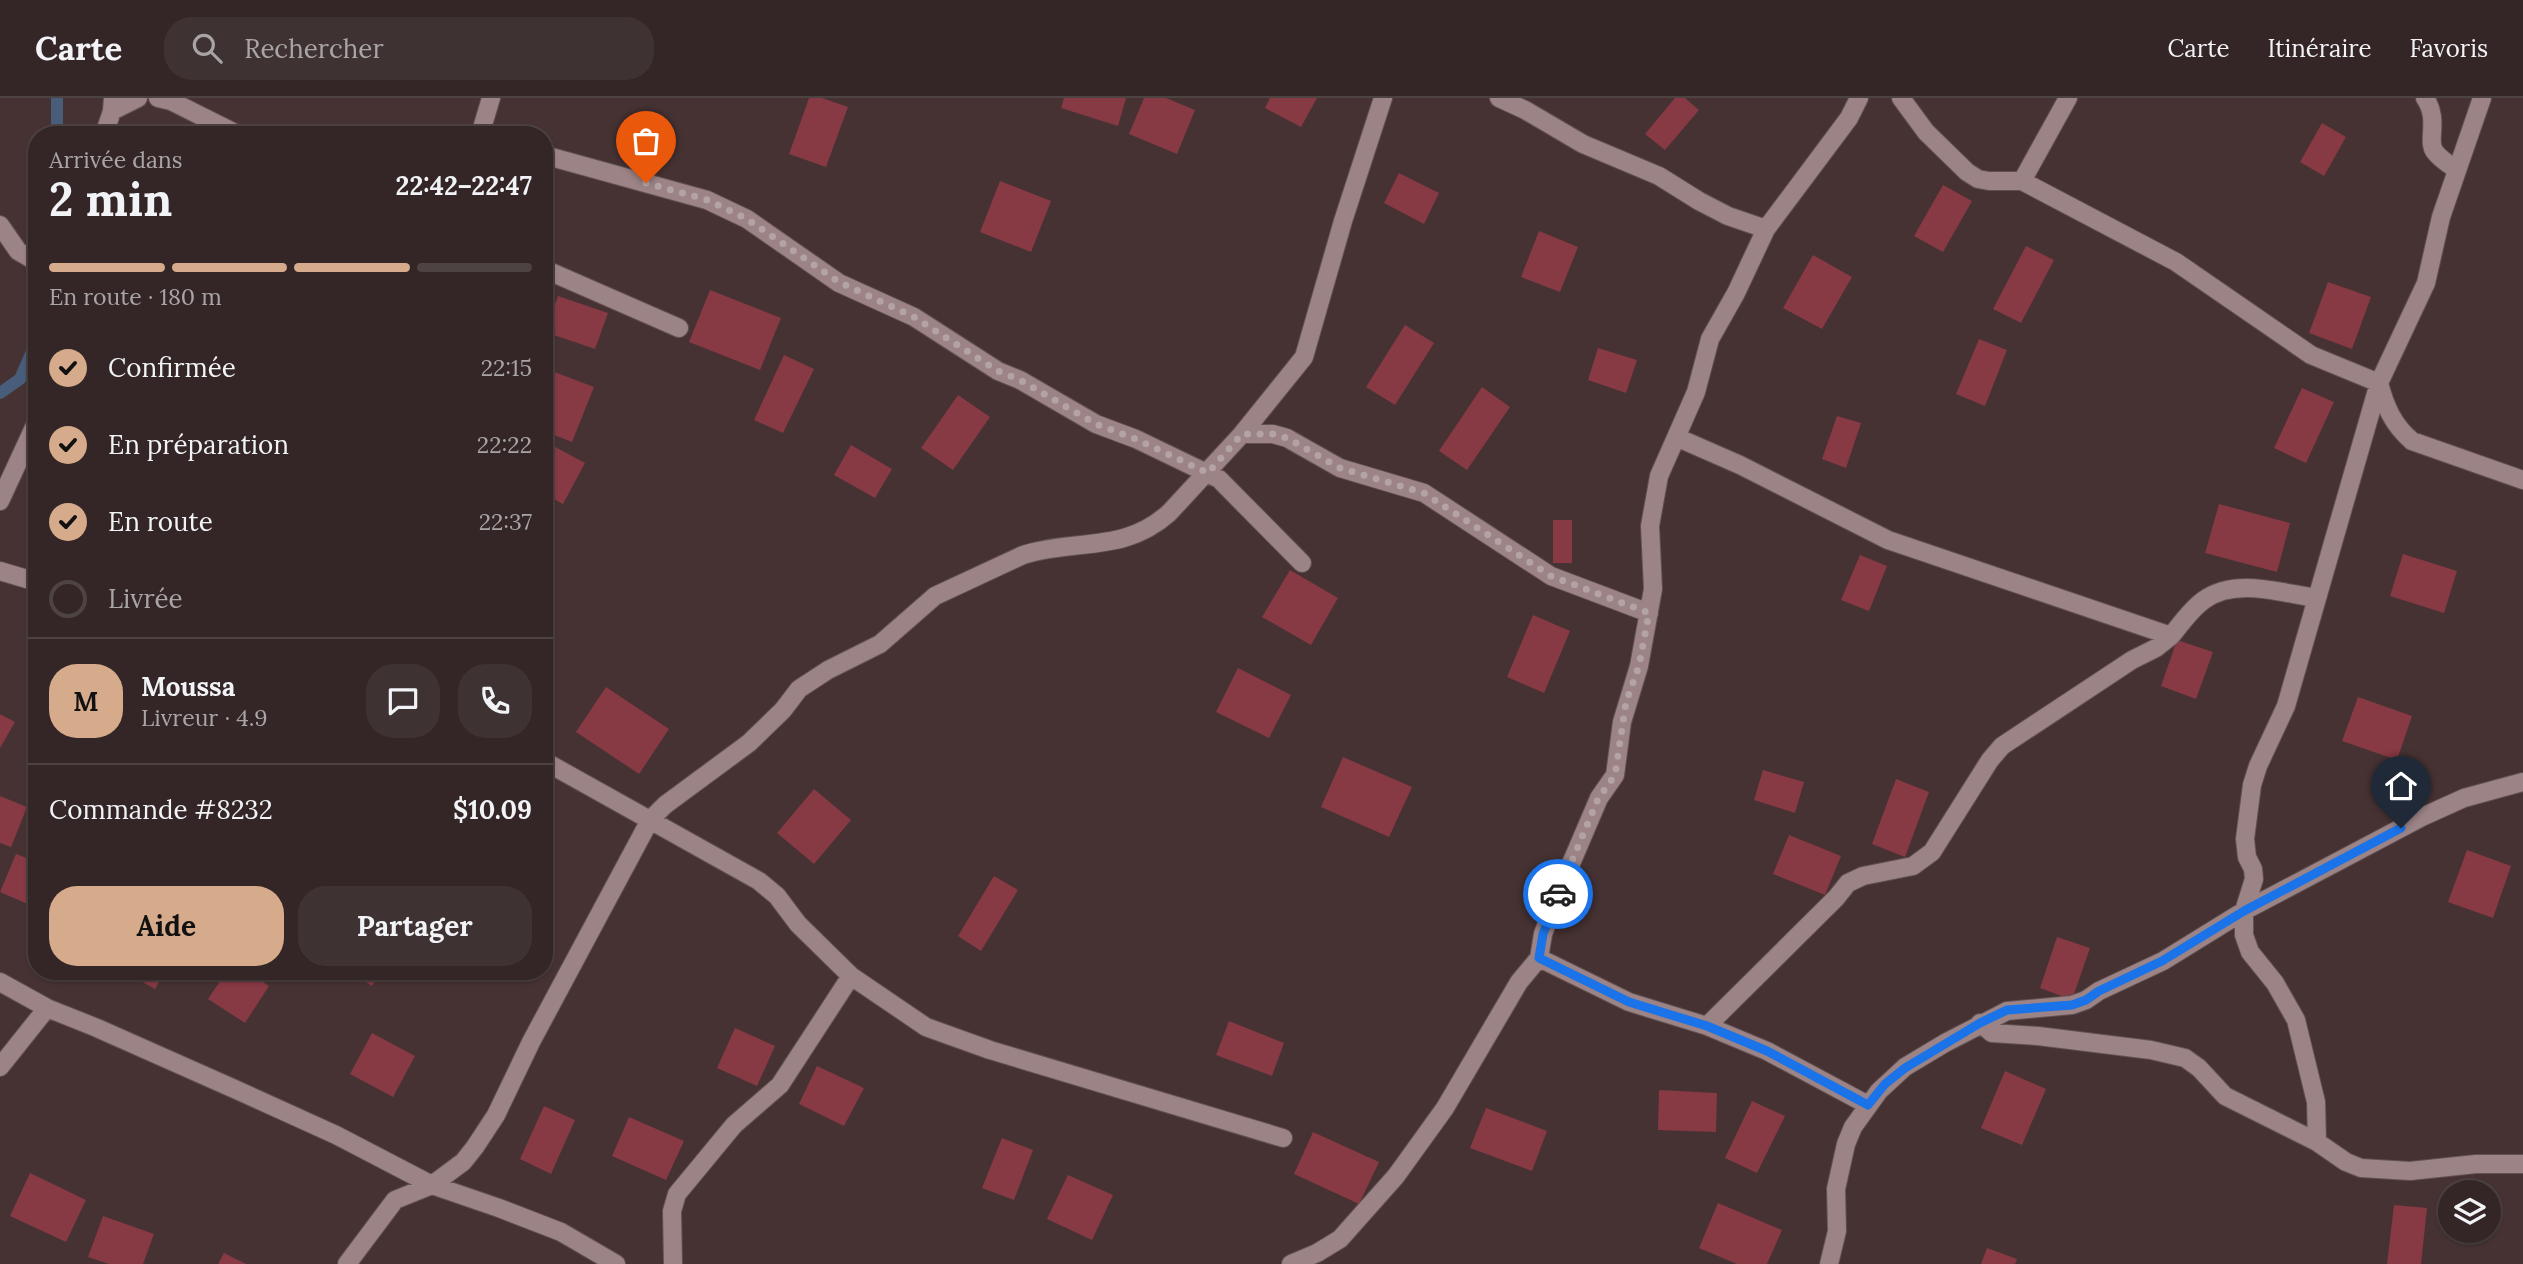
<!DOCTYPE html>
<html lang="fr">
<meta charset="utf-8">
<style>
body{margin:0;font-family:Lora,serif;background:#3f3232;color:#f1f3f6;height:100vh;display:flex;flex-direction:column;font-size:26px;white-space:nowrap}
*{box-sizing:border-box;margin:0}
p{font-size:23px;color:#a9a5a7}
.icon{flex:none;width:38px;height:38px;fill:none;stroke:currentColor;stroke-width:2;stroke-linecap:round;stroke-linejoin:round}
.map{position:relative;flex:1;overflow:hidden}
.panel{position:absolute;left:28px;top:28px;width:525px;height:854px;display:flex;flex-direction:column;background:#342626;border-radius:28px;box-shadow:0 2px 5px #0004,0 0 0 2px #4e4343}
.panel>*{flex:none}
.fabs{position:absolute;left:2438px;top:1082px;display:grid;gap:14px}
.fabs a{display:grid;place-items:center;width:63px;height:63px;border-radius:50%;background:#342626;box-shadow:0 2px 5px #0004,0 0 0 2px #4e4343;font-size:35px}
.pin{position:absolute;display:grid;place-items:center;width:60px;height:60px;color:#fff;margin:-72px -30px;border-radius:50% 50% 50% 0;rotate:-45deg;box-shadow:0 0 7px #0007}
.pin .icon{rotate:45deg}
.courier{position:absolute;display:grid;place-items:center;width:70px;height:70px;margin:-35px;border:5px solid #1a73e8;border-radius:50%;background:#fff;color:#222;box-shadow:0 2px 9px #0007}
.head em{font-style:normal;font-weight:700}
.head div{display:flex;flex-direction:column-reverse}
.head{display:flex;align-items:center;justify-content:space-between;height:119px;padding:0 21px}
h1{font-size:46px;font-weight:700;line-height:52px}
.bar{display:grid;grid-template-columns:repeat(4,1fr);gap:10px 7px;align-content:center;height:84px;padding:0 21px}
.bar i{height:9px;border-radius:5px;background:#4e4343}
.bar .on{background:#d6ab8b}
.bar p{grid-column:span 4}
.line{display:flex;align-items:center;gap:18px;padding:0 21px;border-top:2px solid #4e4343}
.line div{flex:1}
.round{display:grid;place-items:center;flex:none;width:74px;height:74px;border-radius:28px;background:#3f3232}
ol{padding:0 21px;list-style:none}
li{display:flex;align-items:center;gap:21px;height:77px}
li p{margin-inline-start:auto}
li .icon{padding:7px;border-radius:50%;background:#d6ab8b;color:#111;stroke-width:4}
li:last-child{color:#a9a5a7}
li i{width:38px;height:38px;border:4px solid #4e4343;border-radius:50%}
.action{display:flex;gap:14px;margin-top:auto;padding:14px 21px}
.action a{flex:1;height:80px;border-radius:28px;background:#d6ab8b;color:#111;font-size:28px;font-weight:700;line-height:80px;text-align:center}
.action a+a{background:#3f3232;color:#f1f3f6}
header{display:flex;align-items:center;gap:42px;box-sizing:border-box;height:98px;padding:0 35px;background:#342626;border-bottom:2px solid #4e4343}
header strong{font-size:33px}
nav{display:flex;gap:38px;margin-inline-start:auto;font-size:24px}
.search{width:490px;height:63px;background:#3f3232;display:flex;align-items:center;gap:18px;box-sizing:border-box;padding:0 24px;border-radius:28px;color:#a9a5a7;font-size:26px}
.map>svg:first-child{display:block}
.lines{fill:none;stroke-linecap:round;stroke-linejoin:round}
.stream{stroke:#475d79;stroke-width:12}
.building{fill:#873944}
.minor-casing{stroke:#625152;stroke-width:20}
.minor{stroke:#9c8385;stroke-width:18}
.done{stroke:#b3a3a4;stroke-width:7;stroke-dasharray:0 12.6}
.route{stroke:#1a73e8;stroke-width:9}
</style>
<header>
<strong>Carte</strong>
<div class="search"><svg class="icon" aria-label="search" viewBox="0 0 24 24"><circle cx="10" cy="10" r="6"/><path d="M15 15l6 6"/></svg>Rechercher</div>
<nav><a>Carte</a><a>Itinéraire</a><a>Favoris</a></nav>
</header>
<div class="map">
<svg width="2523" height="1166" viewBox="0 0 2523 1166">
<rect width="100%" height="100%" fill="#463233"/>
<g class="lines">
<path class="stream" d="M 57,0 L 57,37
M 0,295 L 20,281 L 37,242"/>
</g>
<path class="building" d="M 809,0 L 822,0 L 848,9 L 826,69 L 789,56 Z
M 1064,0 L 1126,0 L 1118,28 L 1061,10 Z
M 1144,0 L 1166,0 L 1195,12 L 1177,56 L 1129,36 Z
M 1270,0 L 1317,0 L 1301,29 L 1265,10 Z
M 1675,0 L 1685,0 L 1699,12 L 1665,52 L 1645,36 Z
M 2322,25 L 2346,39 L 2324,78 L 2300,64 Z
M 1399,75 L 1439,95 L 1424,126 L 1384,105 Z
M 1000,83 L 1051,103 L 1031,154 L 980,134 Z
M 1943,87 L 1972,103 L 1943,154 L 1914,138 Z
M 1539,133 L 1578,149 L 1560,194 L 1521,179 Z
M 2026,148 L 2054,162 L 2021,225 L 1993,211 Z
M 1813,157 L 1852,179 L 1822,231 L 1783,210 Z
M 2328,184 L 2371,199 L 2352,251 L 2309,235 Z
M 710,192 L 781,220 L 760,272 L 689,244 Z
M 558,198 L 608,215 L 595,251 L 545,234 Z
M 1405,227 L 1434,245 L 1395,307 L 1366,289 Z
M 1979,241 L 2007,252 L 1985,308 L 1956,296 Z
M 1598,250 L 1637,262 L 1626,295 L 1588,282 Z
M 784,257 L 814,271 L 783,335 L 754,322 Z
M 544,270 L 594,289 L 572,344 L 544,333 Z
M 1482,289 L 1510,309 L 1467,372 L 1439,353 Z
M 2302,290 L 2334,304 L 2306,365 L 2274,350 Z
M 958,297 L 990,319 L 953,372 L 921,350 Z
M 1837,318 L 1861,325 L 1846,370 L 1822,361 Z
M 544,343 L 585,365 L 563,406 L 544,396 Z
M 851,347 L 892,371 L 875,400 L 834,377 Z
M 2219,406 L 2290,425 L 2277,474 L 2205,455 Z
M 1553,422 L 1572,422 L 1572,465 L 1553,465 Z
M 2403,456 L 2457,473 L 2444,515 L 2390,498 Z
M 1860,457 L 1887,468 L 1869,513 L 1841,502 Z
M 1290,472 L 1338,500 L 1311,547 L 1262,519 Z
M 1533,517 L 1570,533 L 1544,595 L 1507,579 Z
M 2177,542 L 2213,554 L 2196,601 L 2161,588 Z
M 1238,570 L 1291,597 L 1269,640 L 1216,614 Z
M 606,589 L 669,631 L 639,676 L 576,634 Z
M 2358,599 L 2412,618 L 2397,662 L 2342,643 Z
M 0,616 L 15,624 L 0,650 Z
M 1343,659 L 1412,689 L 1389,739 L 1321,709 Z
M 1763,672 L 1804,684 L 1795,715 L 1754,702 Z
M 1896,681 L 1929,694 L 1905,759 L 1872,746 Z
M 814,691 L 851,722 L 814,766 L 777,735 Z
M 0,698 L 27,709 L 11,749 L 0,745 Z
M 1789,737 L 1841,758 L 1825,797 L 1773,776 Z
M 2467,752 L 2511,768 L 2493,820 L 2448,804 Z
M 16,756 L 37,764 L 37,810 L 0,794 Z
M 994,778 L 1018,792 L 981,853 L 958,838 Z
M 2057,839 L 2090,850 L 2072,902 L 2040,890 Z
M 123,873 L 165,873 L 155,891 Z
M 227,873 L 246,873 L 269,888 L 245,925 L 208,901 Z
M 349,873 L 381,873 L 372,888 Z
M 1229,923 L 1284,945 L 1272,978 L 1216,957 Z
M 735,930 L 775,948 L 757,988 L 717,970 Z
M 372,935 L 415,958 L 393,999 L 350,976 Z
M 817,968 L 864,990 L 844,1028 L 799,1006 Z
M 2005,973 L 2046,991 L 2022,1047 L 1981,1030 Z
M 1659,992 L 1717,995 L 1716,1034 L 1658,1032 Z
M 1752,1003 L 1785,1018 L 1757,1075 L 1725,1060 Z
M 544,1008 L 575,1022 L 551,1076 L 520,1061 Z
M 1486,1010 L 1547,1033 L 1532,1073 L 1470,1050 Z
M 629,1019 L 684,1043 L 666,1082 L 612,1058 Z
M 1313,1034 L 1379,1064 L 1359,1106 L 1294,1076 Z
M 1002,1040 L 1033,1052 L 1014,1102 L 982,1090 Z
M 30,1075 L 86,1102 L 66,1144 L 10,1118 Z
M 1068,1077 L 1113,1097 L 1092,1142 L 1047,1121 Z
M 1718,1105 L 1782,1132 L 1767,1166 L 1737,1166 L 1699,1150 Z
M 2394,1107 L 2427,1110 L 2421,1166 L 2387,1166 Z
M 103,1118 L 154,1136 L 143,1166 L 109,1166 L 88,1159 Z
M 1987,1150 L 2017,1161 L 2015,1166 L 1981,1166 Z
M 224,1155 L 246,1166 L 218,1166 Z"/>
<g class="lines">
<g class="minor-casing">
<path id="minor" d="M 158,0 L 171,3 L 239,37
M 1499,0 L 1525,12 L 1583,46 L 1659,78 L 1699,103 L 1728,118 L 1766,131
M 1901,0 L 1926,34 L 1967,74 L 1978,81 L 1989,83 L 2022,83 L 2176,164 L 2311,257 L 2379,285 C 2385,308 2393,327 2412,343 L 2523,382
M 2425,0 C 2440,22 2426,43 2435,54 C 2440,61 2450,67 2457,72
M 112,13 L 138,0
M 104,37 L 112,13 L 113,0
M 480,37 L 491,0
M 544,57 L 707,102 L 747,121 L 839,185 L 914,219 L 998,273 L 1020,282 L 1096,326 L 1136,341 L 1219,381 L 1302,465
M 2022,83 L 2068,0
M 0,127 L 18,153 L 37,164
M 544,171 L 679,230
M 1242,336 L 1273,336 L 1287,340 L 1340,370 L 1424,395 L 1551,478 L 1649,515
M 1676,339 L 1740,367 L 1888,442 L 2171,538 C 2181,526 2191,511 2204,502 C 2235,479 2281,495 2316,500
M 0,403 L 37,323
M 0,473 L 37,484
M 544,663 L 759,783 L 777,798 L 798,826 L 851,878 L 926,929 L 990,952 L 1283,1040
M 1539,860 L 1629,904 L 1707,928 L 1767,953 L 1868,1007
M 0,884 L 47,910 L 97,930 L 239,993 L 336,1037 L 432,1087 L 499,1110 L 561,1134 L 616,1166
M 1980,925 L 1992,935 L 2038,938 L 2151,952 L 2185,960 L 2199,970 L 2225,998 L 2317,1044 L 2346,1064 L 2361,1070 L 2410,1073 L 2476,1066 L 2523,1066
M 1707,928 L 1836,800 L 1848,785 L 1863,778 L 1913,768 L 1932,754 L 1990,662 L 2002,648 L 2132,562 L 2156,550 L 2171,538
M 0,969 L 47,910
M 2317,1044 L 2316,1004 L 2296,922 L 2275,885 L 2250,854 L 2244,837 L 2244,813 L 2254,781 L 2253,771 L 2247,759 L 2245,741 L 2252,687 L 2258,668 L 2286,608 L 2379,285 L 2426,185 L 2441,119 L 2482,0
M 347,1166 L 395,1102 L 432,1087 L 463,1064 L 475,1049 L 496,1017 L 531,944 L 650,722 L 665,707 L 749,645 L 783,612 L 799,591 L 828,572 L 880,546 L 935,498 L 1023,457 C 1076,440 1123,456 1169,415 L 1242,336 L 1304,259 L 1343,123 L 1383,0
M 673,1166 L 672,1113 L 677,1096 L 734,1027 L 780,987 L 851,878
M 1291,1166 L 1317,1155 L 1340,1141 L 1396,1078 L 1445,1010 L 1519,884 L 1539,860 L 1543,836 L 1558,796 L 1599,700 L 1615,677 L 1622,624 L 1639,568 L 1653,491 L 1650,428 L 1659,378 L 1696,294 L 1710,241 L 1736,195 L 1766,131 L 1849,20 L 1859,0
M 1829,1166 L 1837,1133 L 1836,1091 L 1846,1046 L 1853,1029 L 1879,993 L 1905,969 L 1945,945 L 2007,913 L 2072,907 L 2086,902 L 2099,893 L 2163,863 L 2244,813 L 2422,719 L 2464,700 L 2523,684"/>
</g>
<use href="#minor" class="minor"/>
</g>
<g class="lines">
<path class="done" d="M 646,85 L 708,102 L 747,121 L 839,184 L 914,219 L 998,273 L 1020,282 L 1096,326 L 1136,341 L 1208,375 L 1242,336 L 1273,336 L 1287,340 L 1340,370 L 1424,395 L 1551,478 L 1649,515 L 1639,568 L 1626,604 L 1615,677 L 1598,701 L 1558,796"/>
<path class="route" d="M 1558,796 L 1543,836 L 1539,860 L 1629,904 L 1707,928 L 1767,953 L 1868,1007 L 1885,986 L 1905,970 L 1980,925 L 2007,912 L 2072,907 L 2086,902 L 2099,893 L 2162,863 L 2244,813 L 2401,730"/>
</g>
</svg>
<div class="fabs">
<a><svg class="icon" aria-label="layers" viewBox="0 0 24 24"><path d="M12 4l9 5-9 5-9-5zM3 14l9 5 9-5"/></svg></a>
</div>
<div class="pin" style="left:646px;top:85px;background:#ea580c"><svg class="icon" aria-label="bag" viewBox="0 0 24 24"><path d="M5 8h14l-1 12H6zM9 8a3 3 0 0 1 6 0"/></svg></div>
<div class="pin" style="left:2401px;top:730px;background:#1f2937"><svg class="icon" aria-label="home" viewBox="0 0 24 24"><path d="M3 11l9-7 9 7M6 9v11h12V9"/></svg></div>
<div class="courier" style="left:1558px;top:796px"><svg class="icon" aria-label="car" viewBox="0 0 24 24"><path d="M5 17H2v-5l4-1 3-4h7l3 4 3 1v5h-3M9 17h6M6 11h13"/><circle cx="7" cy="17" r="2"/><circle cx="17" cy="17" r="2"/></svg></div>
<section class="panel">
<div class="head"><div><h1>2 min</h1><p>Arrivée dans</p></div><em>22:42–22:47</em></div>
<div class="bar"><i class="on"></i><i class="on"></i><i class="on"></i><i></i><p>En route · 180 m</p></div>
<ol>
<li><svg class="icon" aria-label="check" viewBox="0 0 24 24"><path d="M5 12l5 5 9-10"/></svg>Confirmée<p>22:15</p></li>
<li><svg class="icon" aria-label="check" viewBox="0 0 24 24"><path d="M5 12l5 5 9-10"/></svg>En préparation<p>22:22</p></li>
<li><svg class="icon" aria-label="check" viewBox="0 0 24 24"><path d="M5 12l5 5 9-10"/></svg>En route<p>22:37</p></li>
<li><i></i>Livrée</li>
</ol>
<div class="line" style="height:126px"><b class="round" style="background:#d6ab8b;color:#111">M</b><div><b>Moussa</b><p>Livreur · 4.9</p></div><a class="round"><svg class="icon" aria-label="chat" viewBox="0 0 24 24"><path d="M4 5h16v11H9l-5 4z"/></svg></a><a class="round"><svg class="icon" aria-label="phone" viewBox="0 0 24 24"><path d="M5 4h4l2 5-3 2q2 4 5 5l2-3 5 2v4C11 20 4 13 5 4z"/></svg></a></div>
<div class="line" style="height:91px"><div>Commande #8232</div><b>$10.09</b></div>
<div class="action"><a>Aide</a><a>Partager</a></div>
</section>
</div>
